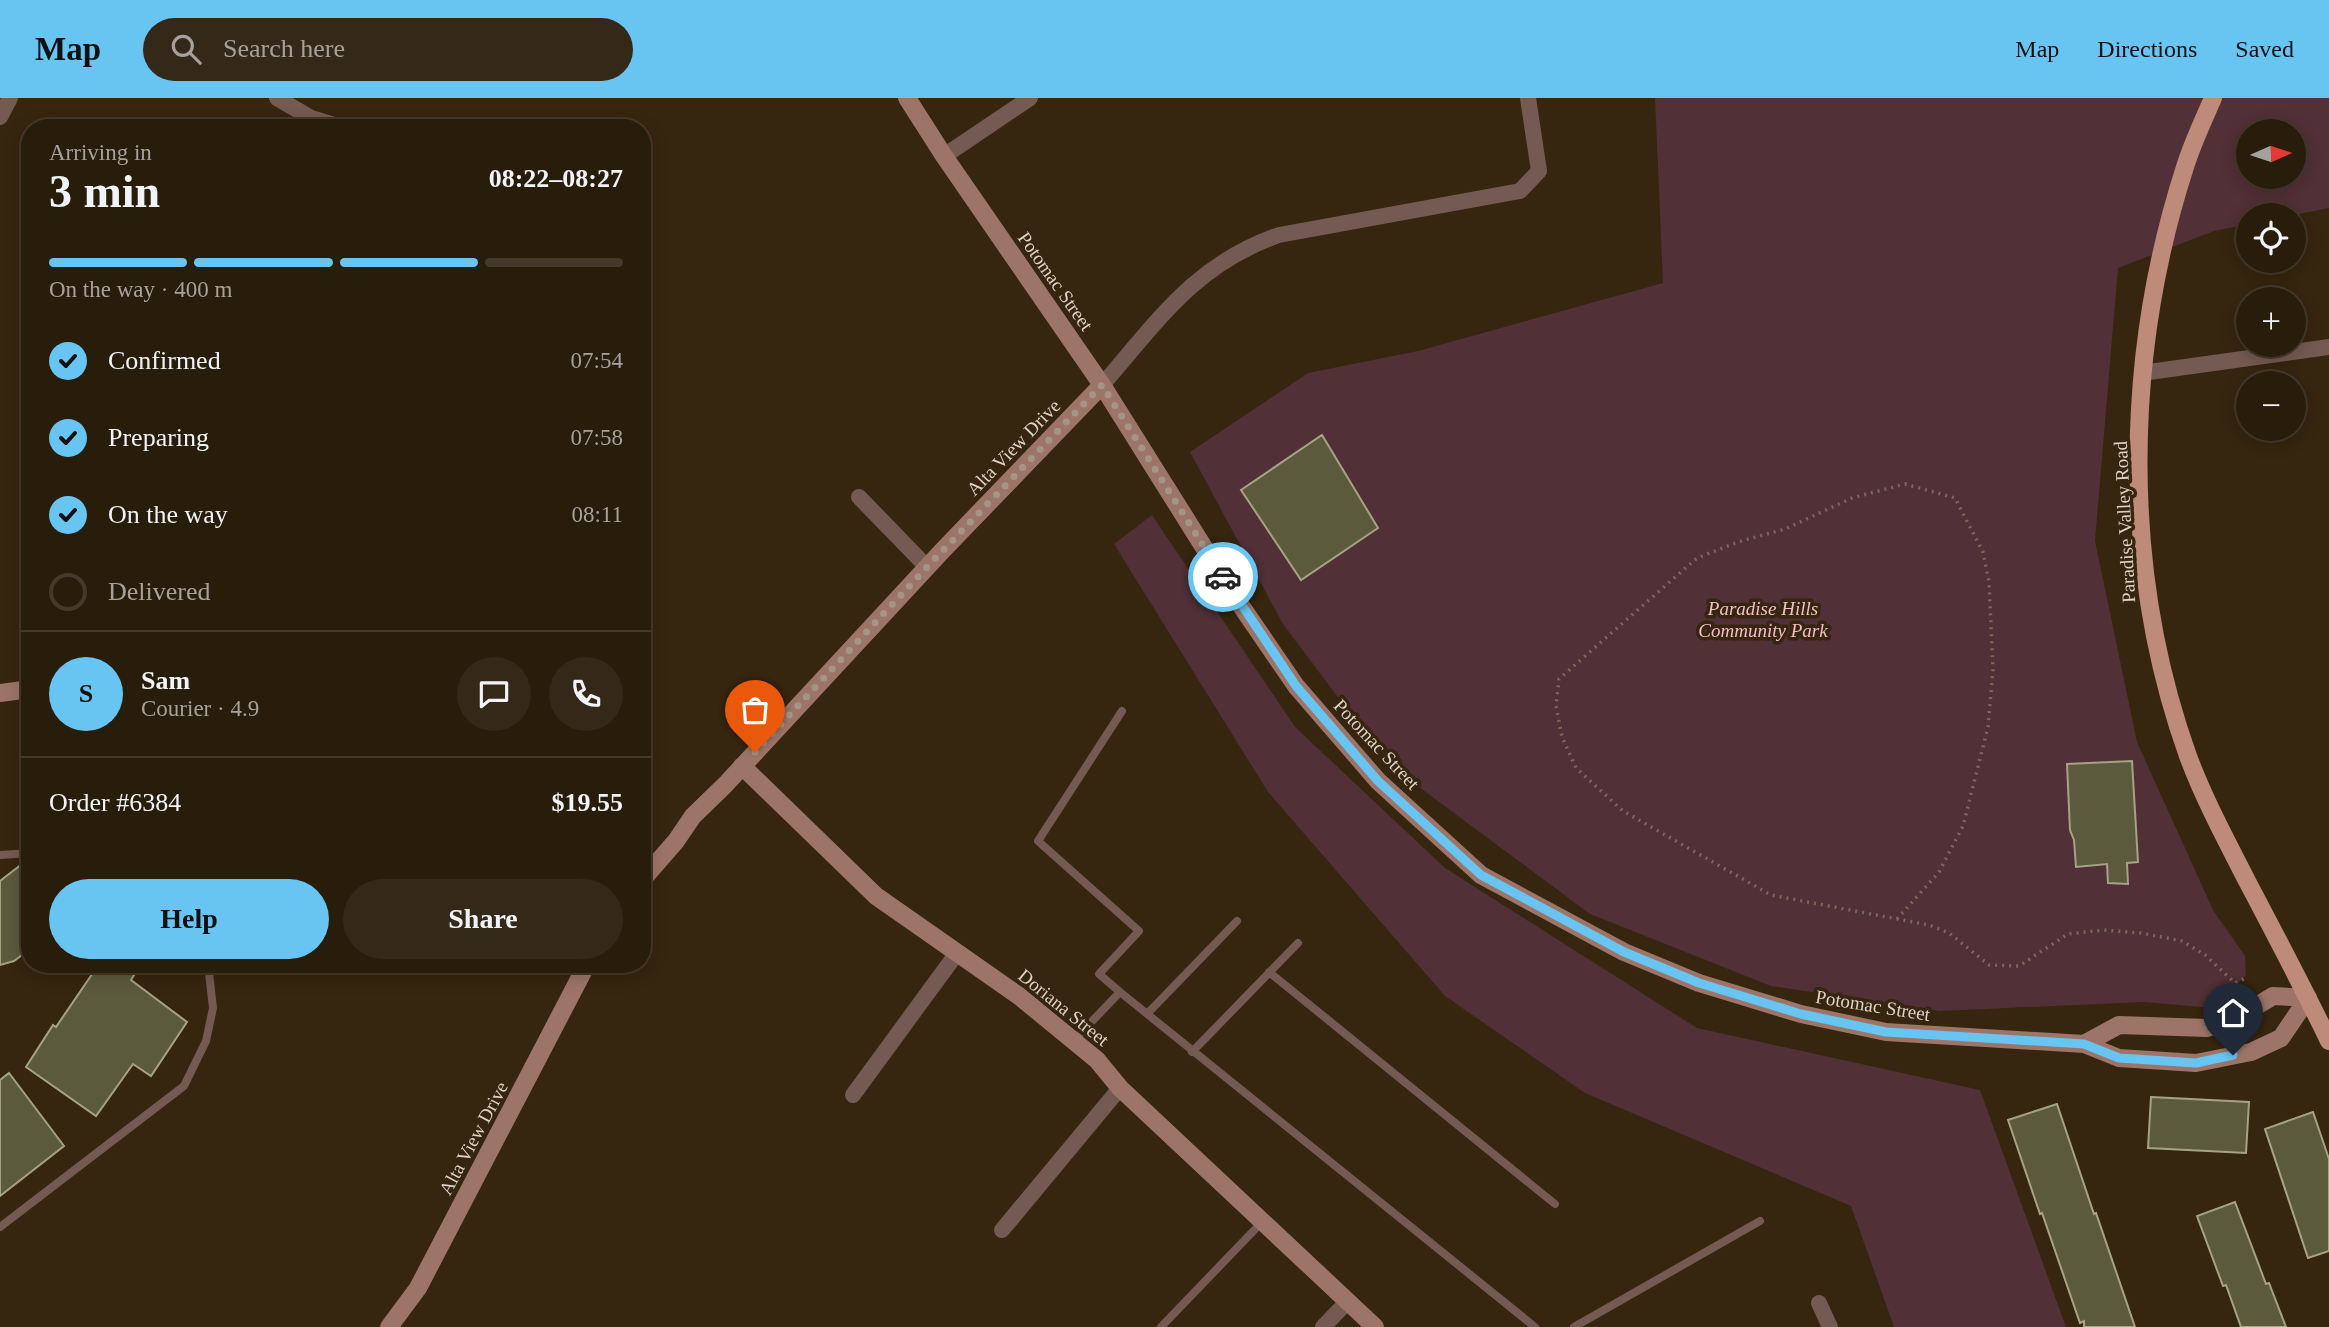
<!DOCTYPE html>
<meta charset="utf-8">
<style>
body{margin:0;font-family:Georgia,serif;background:#342919;color:#f1f3f6;height:100vh;display:flex;flex-direction:column;font-size:26px;white-space:nowrap}
*{box-sizing:border-box;margin:0}
p{font-size:23px;color:#a5a19d}
.icon{flex:none;width:38px;height:38px;fill:none;stroke:currentColor;stroke-width:2;stroke-linecap:round;stroke-linejoin:round}
.map{position:relative;flex:1;overflow:hidden}
.panel{position:absolute;left:21px;top:21px;width:630px;height:854px;display:flex;flex-direction:column;background:#281c0b;border-radius:28px;box-shadow:0 4px 18px #0003,0 0 0 2px #443a2c}
.panel>*{flex:none}
.needle{width:46px;rotate:87deg}
.controls{position:absolute;left:2236px;top:21px;display:grid;gap:14px}
.controls a{display:grid;place-items:center;width:70px;height:70px;border-radius:50%;background:#281c0b;box-shadow:0 4px 18px #0003,0 0 0 2px #443a2c;font-size:35px}
.pin{position:absolute;display:grid;place-items:center;width:60px;height:60px;color:#fff;margin:-72px -30px;border-radius:50% 50% 50% 0;rotate:-45deg;box-shadow:0 0 7px #0007}
.pin .icon{rotate:45deg}
.courier{position:absolute;display:grid;place-items:center;width:70px;height:70px;margin:-35px;border:5px solid #68c4f0;border-radius:50%;background:#fff;color:#222;box-shadow:0 2px 9px #0007}
.headline em{font-style:normal;font-weight:700}
.headline div{display:flex;flex-direction:column-reverse}
.headline{display:flex;align-items:center;justify-content:space-between;height:119px;padding:0 28px}
h1{font-size:46px;font-weight:700;line-height:52px}
.bar{display:grid;grid-template-columns:repeat(4,1fr);gap:10px 7px;align-content:center;height:84px;padding:0 28px}
.bar i{height:9px;border-radius:5px;background:#443a2c}
.bar .current{background:#68c4f0}
.bar p{grid-column:span 4}
.line{display:flex;align-items:center;gap:18px;padding:0 28px;border-top:2px solid #443a2c}
.line div{flex:1}
.round{display:grid;place-items:center;flex:none;width:74px;height:74px;border-radius:37px;background:#342919}
ol{padding:0 28px;list-style:none}
li{display:flex;align-items:center;gap:21px;height:77px}
li p{margin-inline-start:auto}
li .icon{padding:7px;border-radius:50%;background:#68c4f0;color:#111;stroke-width:4}
li:last-child{color:#a5a19d}
li i{width:38px;height:38px;border:4px solid #443a2c;border-radius:50%}
.primary-button{display:flex;gap:14px;margin-top:auto;padding:14px 28px}
.primary-button a{flex:1;height:80px;border-radius:42px;background:#68c4f0;color:#111;font-size:28px;font-weight:700;line-height:80px;text-align:center}
.primary-button a+a{background:#342919;color:#f1f3f6}
header{display:flex;align-items:center;gap:42px;box-sizing:border-box;height:98px;padding:0 35px;background:#68c4f0;color:#111}
header strong{font-size:33px}
nav{display:flex;gap:38px;margin-inline-start:auto;font-size:24px}
.search{width:490px;height:63px;background:#342919;display:flex;align-items:center;gap:18px;box-sizing:border-box;padding:0 24px;border-radius:38px;color:#a5a19d;font-size:26px}
.map>svg:first-child{display:block}
.green{fill:#513037;fill-rule:evenodd}
.building{fill:#5c5a3d;stroke:#a6a384;stroke-width:2}
.lines{fill:none;stroke-linecap:round;stroke-linejoin:round}
.path{stroke:#796a58;stroke-width:3.5;stroke-dasharray:2 5;stroke-linecap:butt}
.lane{stroke:#745a52;stroke-width:8}
.street{stroke:#745a52;stroke-width:16}
.secondary{stroke:#9d7568;stroke-width:18}
.primary{stroke:#be8a79;stroke-width:18}
.done{stroke:#a39686;stroke-width:7;stroke-dasharray:0 12.6}
.route{stroke:#68c4f0;stroke-width:9}
.labels{text-anchor:middle;stroke-width:7;stroke-linejoin:round;paint-order:stroke}
.street-label{font-size:19px;fill:#ded3c6;stroke:#36250f}
.park-label{font-size:19px;font-style:italic;fill:#f5bdc7;stroke:#36250f}
</style>
<header>
<strong>Map</strong>
<div class="search"><svg class="icon" aria-label="search" viewBox="0 0 24 24"><circle cx="10" cy="10" r="6"/><path d="M15 15l6 6"/></svg>Search here</div>
<nav><a>Map</a><a>Directions</a><a>Saved</a></nav>
</header>
<div class="map">
<svg width="2329" height="1229" viewBox="0 0 2329 1229">
<rect width="100%" height="100%" fill="#36250f"/>
<path class="green" d="M 1655,0 L 2329,0 L 2329,110 L 2294,117 L 2249,117 L 2249,126 L 2214,133 L 2118,170 L 2095,443 L 2137,644 L 2213,812 L 2245,858 L 2246,877 L 2213,910 L 2144,904 L 1940,913 L 1771,888 L 1590,816 L 1388,666 L 1283,526 L 1190,354 L 1308,275 L 1418,253 L 1663,185 ZM 2249,33 L 2294,33 L 2294,79 L 2249,79 Z
M 1152,417 L 1295,629 L 1445,770 L 1697,930 L 1980,992 L 2066,1229 L 1894,1229 L 1851,1108 L 1585,995 L 1445,898 L 1268,694 L 1114,446 Z"/>
<path class="building" d="M 1322,337 L 1378,430 L 1301,482 L 1241,392 Z
M 2132,663 L 2138,764 L 2127,765 L 2128,786 L 2108,785 L 2107,766 L 2076,769 L 2074,742 L 2070,732 L 2067,666 Z
M 22,766 L 30,777 L 30,851 L 14,863 L 0,867 L 0,783 Z
M 99,866 L 141,866 L 131,882 L 187,924 L 151,978 L 133,966 L 96,1018 L 26,969 L 53,927 L 56,929 Z
M 9,975 L 64,1048 L 0,1098 L 0,982 Z
M 2151,999 L 2249,1004 L 2246,1055 L 2148,1050 Z
M 2057,1006 L 2094,1116 L 2096,1115 L 2135,1229 L 2084,1229 L 2084,1223 L 2080,1225 L 2042,1115 L 2040,1116 L 2008,1022 Z
M 2313,1014 L 2329,1061 L 2329,1153 L 2308,1160 L 2265,1031 Z
M 2235,1104 L 2266,1186 L 2269,1185 L 2286,1229 L 2241,1229 L 2226,1187 L 2223,1188 L 2197,1118 Z"/>
<g class="lines">
<path class="path" d="M 1897,821 L 1939,774 L 1963,728 L 1988,629 L 1993,572 L 1989,484 L 1983,454 L 1955,400 L 1905,386 L 1852,400 L 1785,431 L 1738,444 L 1697,460 L 1559,581 L 1556,608 L 1562,639 L 1576,670 L 1623,713 L 1771,797 L 1929,827 L 1949,835 L 1989,867 L 2019,868 L 2068,836 L 2103,832 L 2141,835 L 2182,843 L 2205,857 L 2235,885 L 2248,879"/>
<path class="lane" d="M 0,757 L 30,755
M 1269,874 L 1555,1106
M 1120,894 L 1535,1229
M 1147,916 L 1237,823
M 1074,942 L 1120,894 L 1099,876 L 1139,833 L 1038,743 L 1122,613
M 1192,954 L 1298,845
M 0,1129 L 184,988 L 206,943 L 213,910 L 208,866
M 1161,1229 L 1262,1124
M 1574,1229 L 1760,1123"/>
<path class="street" d="M 277,0 L 311,20 L 344,30
M 0,19 L 10,0
M 944,58 L 1030,0
M 2142,275 L 2329,249
M 1102,287 C 1158,223 1195,166 1279,137 L 1520,93 L 1539,73 L 1528,0
M 859,399 L 927,469
M 853,997 L 957,855
M 1002,1132 L 1120,990
M 1819,1205 L 1830,1229
M 1323,1229 L 1348,1203"/>
<path class="secondary" d="M 907,0 L 944,58 L 1102,287 L 1235,499 L 1296,588 L 1378,683 L 1481,777 L 1624,854 L 1699,885 L 1801,916 L 1886,934 L 2084,946 L 2119,960 L 2196,965 L 2251,954 L 2281,940 L 2308,900
M 0,595 L 30,591
M 742,668 L 876,798 L 1019,898 L 1097,962 L 1120,990 L 1375,1229
M 642,782 L 676,743 L 693,718 L 725,687 L 943,452 L 1102,287
M 2084,946 L 2119,927 L 2207,930 L 2237,920 L 2273,898 L 2308,900
M 389,1229 L 418,1190 L 587,866"/>
<path class="primary" d="M 2213,0 C 2203,23 2192,46 2185,69 C 2124,258 2121,471 2188,658 C 2204,701 2226,742 2247,783 C 2275,836 2303,889 2329,943"/>
</g>
<g class="lines">
<path class="done" d="M 755,654 L 927,469 L 1102,287 L 1223,479"/>
<path class="route" d="M 1223,479 L 1296,588 L 1378,683 L 1481,777 L 1624,854 L 1699,885 L 1801,916 L 1886,934 L 2084,946 L 2119,960 L 2196,965 L 2233,957"/>
</g>
<g class="labels">
<g class="street-label">
<text transform="translate(1056 183) rotate(55)" y="7">Potomac Street</text>
<text transform="translate(1013 349) rotate(-46)" y="7">Alta View Drive</text>
<text transform="translate(2124 424) rotate(-93)" y="7">Paradise Valley Road</text>
<text transform="translate(1377 646) rotate(47)" y="7">Potomac Street</text>
<text transform="translate(1873 907) rotate(9)" y="7">Potomac Street</text>
<text transform="translate(1064 909) rotate(39)" y="7">Doriana Street</text>
<text transform="translate(473 1040) rotate(-62)" y="7">Alta View Drive</text>
</g>
<g class="park-label">
<text x="1763" y="517">Paradise Hills<tspan x="1763" dy="22">Community Park</tspan></text>
</g>
</g>
</svg>
<div class="controls">
<a><svg class="needle" viewBox="-14 -14 28 28"><path d="M0-13l5 13h-10z" fill="#e53935"/><path d="M0 13l5-13h-10z" fill="#a5a19d"/></svg></a>
<a><svg class="icon" aria-label="locate" viewBox="0 0 24 24"><circle cx="12" cy="12" r="6"/><path d="M12 2v4M12 18v4M2 12h4M18 12h4"/></svg></a>
<a>+</a>
<a>−</a>
</div>
<div class="pin" style="left:755px;top:654px;background:#ea580c"><svg class="icon" aria-label="bag" viewBox="0 0 24 24"><path d="M5 8h14l-1 12H6zM9 8a3 3 0 0 1 6 0"/></svg></div>
<div class="pin" style="left:2233px;top:957px;background:#1f2937"><svg class="icon" aria-label="home" viewBox="0 0 24 24"><path d="M3 11l9-7 9 7M6 9v11h12V9"/></svg></div>
<div class="courier" style="left:1223px;top:479px"><svg class="icon" aria-label="car" viewBox="0 0 24 24"><path d="M5 17H2v-5l4-1 3-4h7l3 4 3 1v5h-3M9 17h6M6 11h13"/><circle cx="7" cy="17" r="2"/><circle cx="17" cy="17" r="2"/></svg></div>
<section class="panel">
<div class="headline"><div><h1>3 min</h1><p>Arriving in</p></div><em>08:22–08:27</em></div>
<div class="bar"><i class="current"></i><i class="current"></i><i class="current"></i><i></i><p>On the way · 400 m</p></div>
<ol>
<li><svg class="icon" aria-label="check" viewBox="0 0 24 24"><path d="M5 12l5 5 9-10"/></svg>Confirmed<p>07:54</p></li>
<li><svg class="icon" aria-label="check" viewBox="0 0 24 24"><path d="M5 12l5 5 9-10"/></svg>Preparing<p>07:58</p></li>
<li><svg class="icon" aria-label="check" viewBox="0 0 24 24"><path d="M5 12l5 5 9-10"/></svg>On the way<p>08:11</p></li>
<li><i></i>Delivered</li>
</ol>
<div class="line" style="height:126px"><b class="round" style="background:#68c4f0;color:#111">S</b><div><b>Sam</b><p>Courier · 4.9</p></div><a class="round"><svg class="icon" aria-label="chat" viewBox="0 0 24 24"><path d="M4 5h16v11H9l-5 4z"/></svg></a><a class="round"><svg class="icon" aria-label="phone" viewBox="0 0 24 24"><path d="M5 4h4l2 5-3 2q2 4 5 5l2-3 5 2v4C11 20 4 13 5 4z"/></svg></a></div>
<div class="line" style="height:91px"><div>Order #6384</div><b>$19.55</b></div>
<div class="primary-button"><a>Help</a><a>Share</a></div>
</section>
</div>
